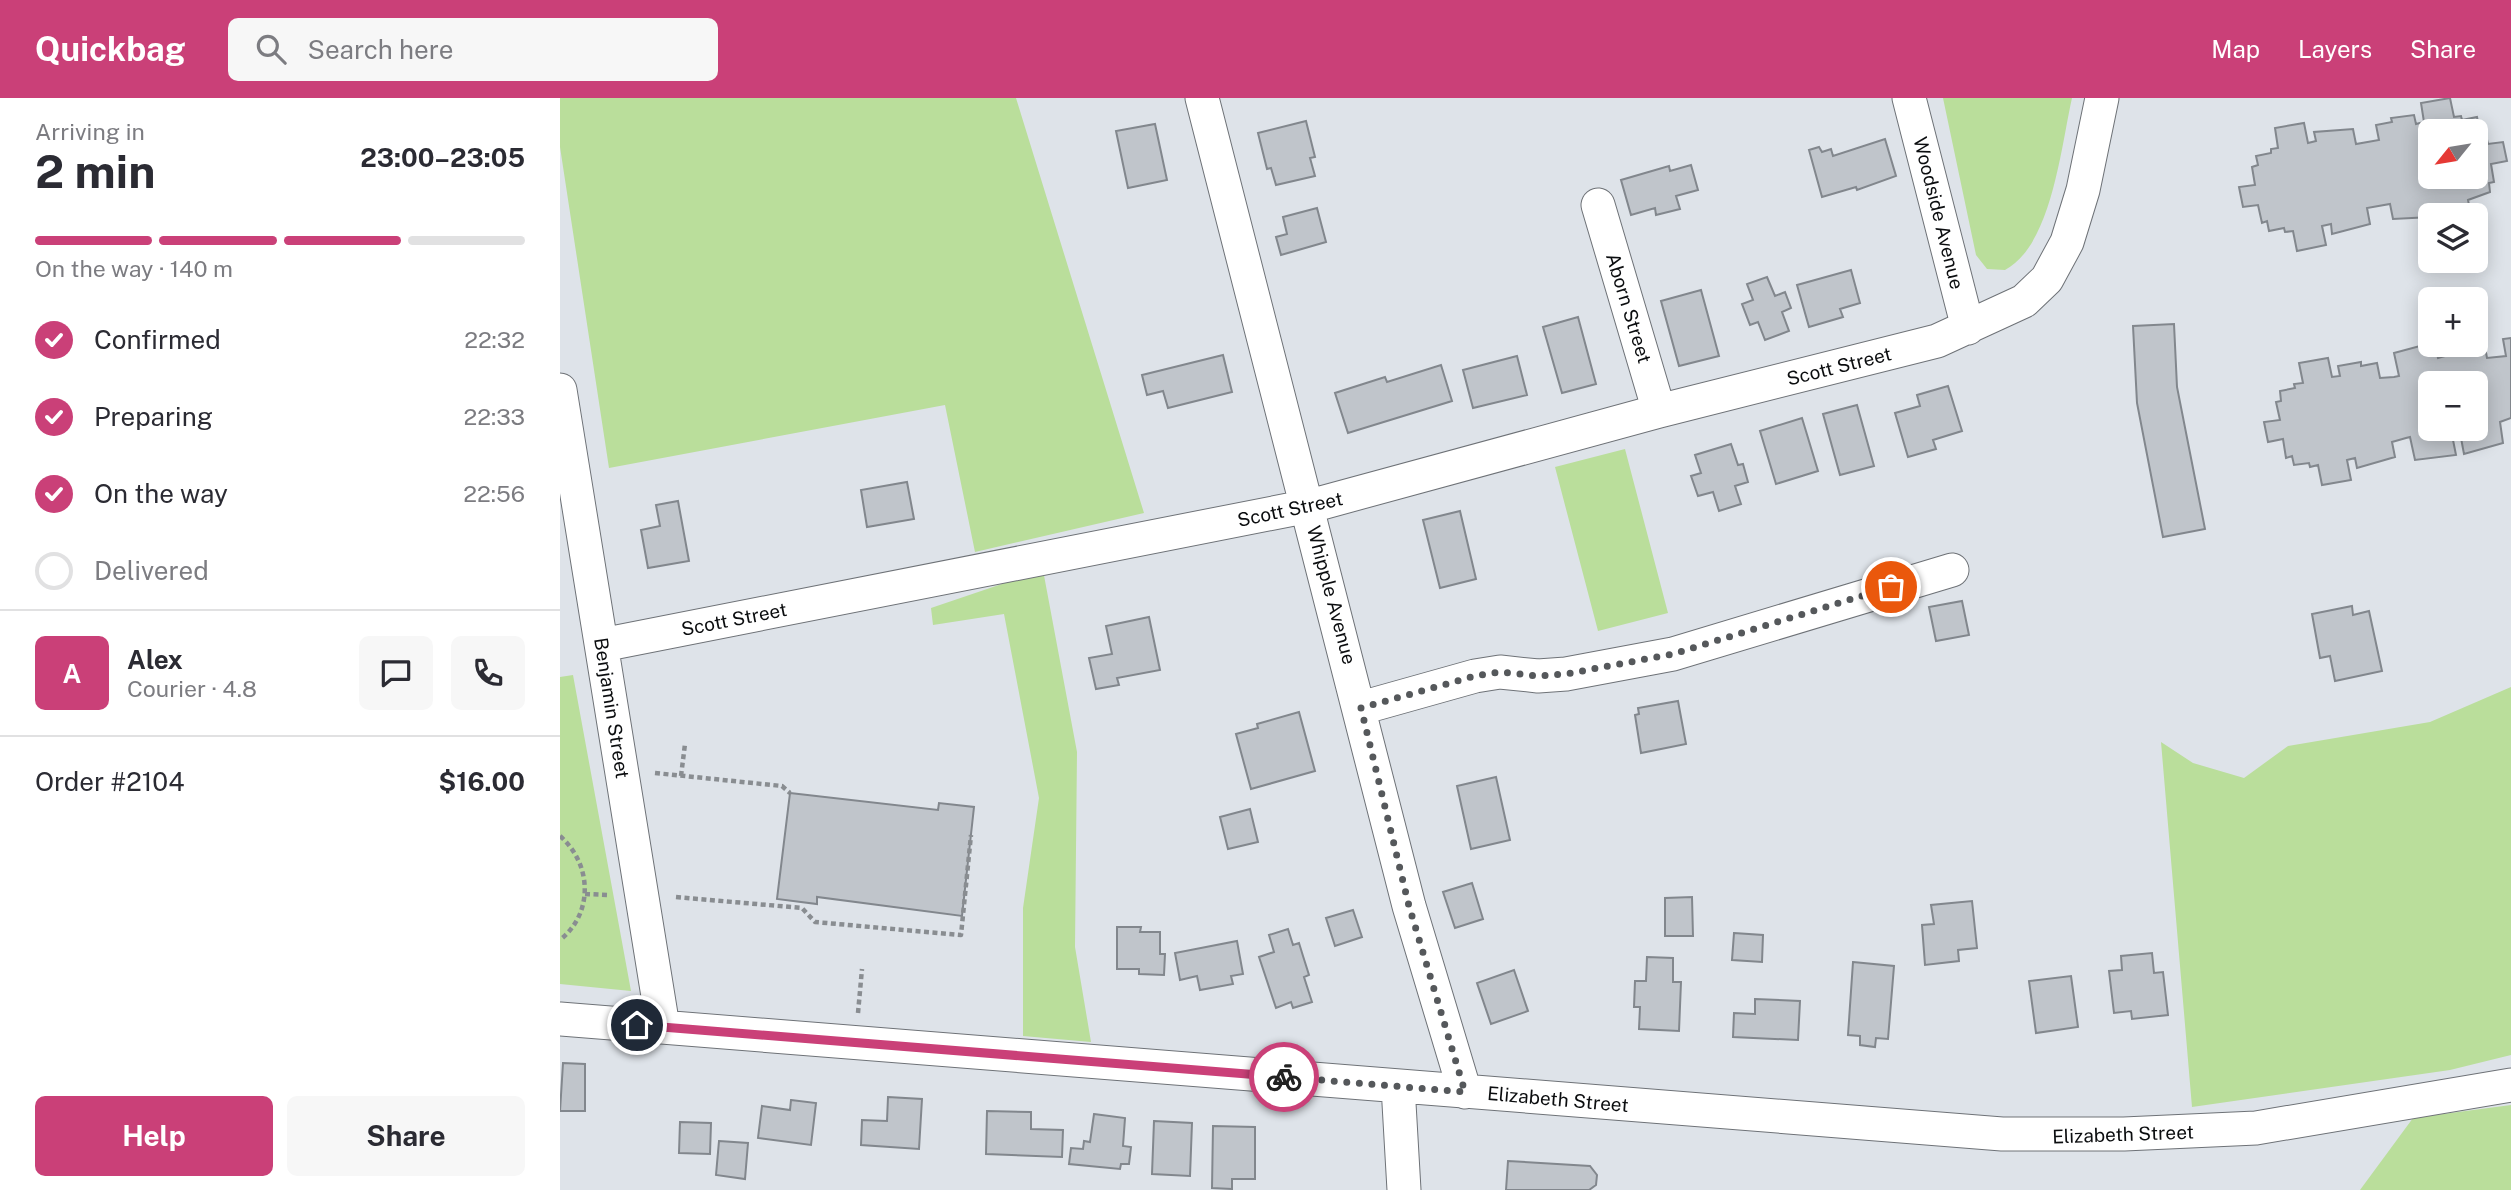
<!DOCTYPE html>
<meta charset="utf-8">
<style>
body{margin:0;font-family:"Public Sans",sans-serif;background:#f7f7f7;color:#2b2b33;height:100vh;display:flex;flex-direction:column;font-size:26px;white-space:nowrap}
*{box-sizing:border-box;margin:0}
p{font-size:23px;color:#7c7c81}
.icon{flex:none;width:38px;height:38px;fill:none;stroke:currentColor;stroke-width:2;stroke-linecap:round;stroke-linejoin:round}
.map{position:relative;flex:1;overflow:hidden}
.details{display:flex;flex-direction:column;background:#fff;width:560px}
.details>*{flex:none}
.needle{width:46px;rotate:240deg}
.buttons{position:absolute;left:1858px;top:21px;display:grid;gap:14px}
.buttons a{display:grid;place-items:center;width:70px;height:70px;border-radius:10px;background:#fff;box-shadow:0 4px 18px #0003;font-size:35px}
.pin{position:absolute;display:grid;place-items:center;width:60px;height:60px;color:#fff;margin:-30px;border:4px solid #fff;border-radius:50%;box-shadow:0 2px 7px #0007}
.courier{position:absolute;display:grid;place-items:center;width:70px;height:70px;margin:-35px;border:5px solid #ca4078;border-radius:50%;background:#fff;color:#222;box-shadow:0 2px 9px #0007}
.overview em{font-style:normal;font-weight:700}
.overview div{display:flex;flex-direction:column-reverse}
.overview{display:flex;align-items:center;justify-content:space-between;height:119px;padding:0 35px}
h1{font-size:46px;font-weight:700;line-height:52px}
.bar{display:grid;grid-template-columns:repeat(4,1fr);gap:10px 7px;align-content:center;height:84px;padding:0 35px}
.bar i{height:9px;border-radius:5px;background:#e1e1e2}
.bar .current{background:#ca4078}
.bar p{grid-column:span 4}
.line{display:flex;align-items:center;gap:18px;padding:0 35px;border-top:2px solid #e1e1e2}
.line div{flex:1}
.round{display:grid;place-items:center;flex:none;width:74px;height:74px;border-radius:10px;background:#f7f7f7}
ol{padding:0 35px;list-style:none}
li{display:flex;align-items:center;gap:21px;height:77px}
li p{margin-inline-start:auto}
li .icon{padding:7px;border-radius:50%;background:#ca4078;color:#fff;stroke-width:4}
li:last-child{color:#7c7c81}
li i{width:38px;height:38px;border:4px solid #e1e1e2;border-radius:50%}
.primary-button{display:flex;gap:14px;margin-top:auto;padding:14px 35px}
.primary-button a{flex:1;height:80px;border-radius:10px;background:#ca4078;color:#fff;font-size:28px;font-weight:700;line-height:80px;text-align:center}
.primary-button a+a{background:#f7f7f7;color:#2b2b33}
header{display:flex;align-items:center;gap:42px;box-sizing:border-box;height:98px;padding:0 35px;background:#ca4078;color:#fff}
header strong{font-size:33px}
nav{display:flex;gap:38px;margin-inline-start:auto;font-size:24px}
.search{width:490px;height:63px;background:#f7f7f7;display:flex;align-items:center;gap:18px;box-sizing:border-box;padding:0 24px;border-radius:10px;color:#7c7c81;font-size:26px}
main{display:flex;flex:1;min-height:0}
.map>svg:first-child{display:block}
.green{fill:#bade9b}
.building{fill:#c0c5cb;stroke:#82878d;stroke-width:2;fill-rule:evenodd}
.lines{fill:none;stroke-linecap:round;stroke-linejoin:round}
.street-casing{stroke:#6e7277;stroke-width:35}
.path{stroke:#898d91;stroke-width:4.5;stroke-dasharray:5 3.5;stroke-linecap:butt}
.street{stroke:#fff;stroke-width:33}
.done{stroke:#55585b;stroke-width:7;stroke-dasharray:0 12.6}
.route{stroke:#ca4078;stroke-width:9}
.labels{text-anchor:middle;stroke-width:5;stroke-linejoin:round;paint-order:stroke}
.street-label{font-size:19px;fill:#0b0d0f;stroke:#fff}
</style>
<header>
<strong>Quickbag</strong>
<div class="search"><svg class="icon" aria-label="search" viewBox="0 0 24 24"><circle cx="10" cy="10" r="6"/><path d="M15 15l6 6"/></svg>Search here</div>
<nav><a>Map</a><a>Layers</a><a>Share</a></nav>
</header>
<main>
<section class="details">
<div class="overview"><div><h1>2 min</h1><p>Arriving in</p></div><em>23:00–23:05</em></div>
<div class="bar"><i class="current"></i><i class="current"></i><i class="current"></i><i></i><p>On the way · 140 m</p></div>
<ol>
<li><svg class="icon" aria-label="check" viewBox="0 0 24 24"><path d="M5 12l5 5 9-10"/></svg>Confirmed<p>22:32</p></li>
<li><svg class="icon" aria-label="check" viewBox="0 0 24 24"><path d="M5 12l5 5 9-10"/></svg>Preparing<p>22:33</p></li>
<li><svg class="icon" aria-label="check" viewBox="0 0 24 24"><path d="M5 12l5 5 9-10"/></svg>On the way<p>22:56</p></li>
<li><i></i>Delivered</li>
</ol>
<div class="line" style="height:126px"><b class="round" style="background:#ca4078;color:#fff">A</b><div><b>Alex</b><p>Courier · 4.8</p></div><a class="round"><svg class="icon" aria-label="chat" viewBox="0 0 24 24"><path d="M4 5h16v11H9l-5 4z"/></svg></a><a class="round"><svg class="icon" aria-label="phone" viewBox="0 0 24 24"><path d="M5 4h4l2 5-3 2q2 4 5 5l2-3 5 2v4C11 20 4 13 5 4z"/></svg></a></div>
<div class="line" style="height:91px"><div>Order #2104</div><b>$16.00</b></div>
<div class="primary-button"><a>Help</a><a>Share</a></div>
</section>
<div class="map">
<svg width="1951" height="1092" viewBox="0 0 1951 1092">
<rect width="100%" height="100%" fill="#dee3e9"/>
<path class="green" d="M 0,0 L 456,0 L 584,415 L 415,454 L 385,307 L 49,370 L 0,49 Z
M 1383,0 L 1512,0 C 1501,48 1492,147 1445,172 L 1427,171 L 1416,157 Z
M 1065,351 L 1108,515 L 1038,533 L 995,369 Z
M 483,472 L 517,654 L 515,849 L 531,944 L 463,938 L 463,810 L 479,700 L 444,516 L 373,527 L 371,510 Z
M 13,577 L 71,893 L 0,886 L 0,579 Z
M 1951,589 L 1951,957 L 1890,972 L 1632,1009 L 1601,644 L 1633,665 L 1684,680 L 1728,648 L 1870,624 Z
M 1951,1007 L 1951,1092 L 1800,1092 L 1853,1020 Z"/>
<path class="building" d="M 1890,0 L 1894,19 L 1901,18 L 1902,22 L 1917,19 L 1919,29 L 1924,28 L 1928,46 L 1943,44 L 1947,63 L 1931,66 L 1934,84 L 1929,85 L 1930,94 L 1908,102 L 1911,117 L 1881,117 L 1879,108 L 1871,109 L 1871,119 L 1833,121 L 1830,106 L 1807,110 L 1810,126 L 1772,136 L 1771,126 L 1762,128 L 1766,147 L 1737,153 L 1733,133 L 1725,134 L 1724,130 L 1709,133 L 1707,123 L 1702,125 L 1698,107 L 1683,109 L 1679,89 L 1695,87 L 1692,69 L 1698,67 L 1696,58 L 1711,55 L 1711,51 L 1718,50 L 1715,30 L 1744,25 L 1748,45 L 1756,43 L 1754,34 L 1793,31 L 1796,46 L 1819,42 L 1816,27 L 1832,24 L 1831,20 L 1854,17 L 1856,26 L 1864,24 L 1861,5 ZM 1871,33 L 1916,33 L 1916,79 L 1871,79 Z
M 746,23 L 755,59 L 750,60 L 755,78 L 716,87 L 711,70 L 707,71 L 698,35 Z
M 595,26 L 607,82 L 568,90 L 556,33 Z
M 1325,41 L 1336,78 L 1297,92 L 1296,89 L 1262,99 L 1249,52 L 1259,49 L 1262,54 L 1271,51 L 1273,58 Z
M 1131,67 L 1138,92 L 1116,98 L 1120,111 L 1096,117 L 1095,110 L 1071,117 L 1061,82 L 1109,68 L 1110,73 Z
M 757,110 L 766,144 L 721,157 L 716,139 L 727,136 L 723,119 Z
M 1291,172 L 1300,205 L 1280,211 L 1283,219 L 1249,229 L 1237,187 Z
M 1207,179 L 1215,198 L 1225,194 L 1231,210 L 1222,214 L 1229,233 L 1205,242 L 1198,224 L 1190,227 L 1182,206 L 1193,202 L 1187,186 Z
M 1141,192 L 1159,258 L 1119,268 L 1101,203 Z
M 1018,219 L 1036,286 L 1002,295 L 983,229 Z
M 1614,226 L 1617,289 L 1645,431 L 1603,439 L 1577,305 L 1573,228 Z
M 1923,238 L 1927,260 L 1946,258 L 1943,241 L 1951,240 L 1951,320 L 1940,324 L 1943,345 L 1904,356 L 1901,340 L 1893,342 L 1896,357 L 1855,362 L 1850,339 L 1846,340 L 1832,344 L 1835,359 L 1797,370 L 1795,360 L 1787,362 L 1791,382 L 1762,387 L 1758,367 L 1750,369 L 1749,365 L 1734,367 L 1732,358 L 1726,360 L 1723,341 L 1708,344 L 1704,324 L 1720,322 L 1716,304 L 1721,303 L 1720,293 L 1735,290 L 1734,286 L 1743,285 L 1739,265 L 1768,260 L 1772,279 L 1780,278 L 1778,268 L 1801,264 L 1801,268 L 1817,265 L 1820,280 L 1834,279 L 1839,278 L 1834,255 L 1871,245 L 1875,247 L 1878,260 L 1885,258 L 1883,247 L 1916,247 L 1916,240 ZM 1871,285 L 1916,285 L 1916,331 L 1871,331 Z
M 663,257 L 672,294 L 608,310 L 603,293 L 587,297 L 582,277 Z
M 957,258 L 967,297 L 913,310 L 903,272 Z
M 881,267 L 892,303 L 788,335 L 775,295 L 825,279 L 827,284 Z
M 1388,288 L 1402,333 L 1373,342 L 1376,351 L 1348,359 L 1335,315 L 1360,308 L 1357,297 Z
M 1297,307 L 1314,368 L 1280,377 L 1263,316 Z
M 1242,320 L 1258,373 L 1216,386 L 1200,333 Z
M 1171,346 L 1178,367 L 1183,366 L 1188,384 L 1175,388 L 1181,406 L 1159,413 L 1153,394 L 1138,398 L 1131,378 L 1141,375 L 1135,357 Z
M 347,384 L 354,421 L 307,429 L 301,392 Z
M 118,403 L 129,463 L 88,470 L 81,432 L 100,428 L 96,407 Z
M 900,413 L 916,481 L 880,490 L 863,422 Z
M 1402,503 L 1409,537 L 1376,543 L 1369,509 Z
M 1792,508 L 1793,517 L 1809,513 L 1822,573 L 1775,583 L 1770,558 L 1760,560 L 1752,516 Z
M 589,519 L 600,572 L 557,580 L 559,587 L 536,591 L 529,560 L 552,556 L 546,528 Z
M 1118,603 L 1126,646 L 1081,655 L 1075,617 L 1079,616 L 1078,610 Z
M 739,614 L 755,673 L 691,691 L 676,636 L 698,630 L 697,626 Z
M 936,679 L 950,742 L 911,751 L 897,688 Z
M 230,695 L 378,712 L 379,705 L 414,709 L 402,818 L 257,799 L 257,806 L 217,801 Z
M 690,711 L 698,744 L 668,751 L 660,719 Z
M 912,785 L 923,821 L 895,830 L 883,794 Z
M 1132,799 L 1133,838 L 1105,838 L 1105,800 Z
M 1412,803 L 1417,850 L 1398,852 L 1399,863 L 1365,867 L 1362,827 L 1374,826 L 1371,807 Z
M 793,812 L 802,839 L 775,848 L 766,820 Z
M 557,829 L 581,829 L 580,834 L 600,834 L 600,856 L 605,856 L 604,877 L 579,876 L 579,871 L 557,871 Z
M 728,831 L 733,847 L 739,845 L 743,858 L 749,877 L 744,879 L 752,904 L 733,910 L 731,904 L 716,910 L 699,859 L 714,854 L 709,837 Z
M 1174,835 L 1203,837 L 1202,864 L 1172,862 Z
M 677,843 L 683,876 L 671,878 L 673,886 L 640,892 L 637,878 L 620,882 L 615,855 Z
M 1592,855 L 1594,875 L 1603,874 L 1608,917 L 1572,921 L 1571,913 L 1554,915 L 1549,873 L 1562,872 L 1561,858 Z
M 1087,859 L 1113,860 L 1113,884 L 1121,884 L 1119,933 L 1079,931 L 1080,909 L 1074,909 L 1075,883 L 1086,883 Z
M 1293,864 L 1334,868 L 1328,941 L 1316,940 L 1315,949 L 1300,947 L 1300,938 L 1288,937 Z
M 954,872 L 968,913 L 931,926 L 917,885 Z
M 1511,878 L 1518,929 L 1476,935 L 1469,883 Z
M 1195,901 L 1240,903 L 1238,942 L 1173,939 L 1174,915 L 1195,916 Z
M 3,965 L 25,966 L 25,1013 L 0,1013 Z
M 328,999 L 362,1001 L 359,1051 L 301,1047 L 302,1022 L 327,1023 Z
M 231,1002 L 256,1005 L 251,1047 L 198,1040 L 202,1008 L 230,1012 Z
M 427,1013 L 471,1014 L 471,1031 L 503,1032 L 502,1059 L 426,1056 Z
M 534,1016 L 565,1020 L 563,1048 L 571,1049 L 569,1066 L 561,1066 L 560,1071 L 509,1066 L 511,1050 L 523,1051 L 524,1043 L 530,1044 Z
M 594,1023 L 632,1025 L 630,1078 L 592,1076 Z
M 120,1024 L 151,1025 L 150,1056 L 119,1055 Z
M 653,1028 L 695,1029 L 695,1081 L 672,1081 L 672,1091 L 652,1090 Z
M 159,1043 L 188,1045 L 185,1081 L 156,1077 Z
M 948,1063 L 1030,1068 L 1037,1077 L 1036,1087 L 1029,1092 L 946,1092 Z"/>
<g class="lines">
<g class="street-casing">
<path id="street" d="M 642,0 L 849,808 L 905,994
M 1349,0 L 1408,230
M 1038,107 L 1099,313
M 0,292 L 103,929
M 42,547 L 754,407 L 1099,313 L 1377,243 L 1464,203 L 1487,181 L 1507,144 L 1523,92 L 1542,0
M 801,610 L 915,578 L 940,574 L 978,578 L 1006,576 L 1113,556 L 1392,472
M 0,921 L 1442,1036 L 1564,1036 L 1696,1030 L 1951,987
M 838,988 L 844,1092"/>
</g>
<path class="path" d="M 95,675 L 222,688 L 230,695
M 121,678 L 125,646
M 0,738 C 32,766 34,815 0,842
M 25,796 L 49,797
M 116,799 L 242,810 L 255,824 L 401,837 L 411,737
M 298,915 L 302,871"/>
<use href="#street" class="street"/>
</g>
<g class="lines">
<path class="done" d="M 724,979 L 905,994 L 849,808 L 801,610 L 915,578 L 940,574 L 978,578 L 1006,576 L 1113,556 L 1331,489"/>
<path class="route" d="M 77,927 L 724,979"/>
</g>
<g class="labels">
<g class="street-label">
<text transform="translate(1379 115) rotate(76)" y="7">Woodside Avenue</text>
<text transform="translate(1069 210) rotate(73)" y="7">Aborn Street</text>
<text transform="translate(1279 268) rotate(-14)" y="7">Scott Street</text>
<text transform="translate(730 411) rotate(-12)" y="7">Scott Street</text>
<text transform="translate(772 497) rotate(75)" y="7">Whipple Avenue</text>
<text transform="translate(174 521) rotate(-11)" y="7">Scott Street</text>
<text transform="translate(52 610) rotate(81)" y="7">Benjamin Street</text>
<text transform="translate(998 1001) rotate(5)" y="7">Elizabeth Street</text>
<text transform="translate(1563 1036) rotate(-2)" y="7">Elizabeth Street</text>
</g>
</g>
</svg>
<div class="buttons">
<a><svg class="needle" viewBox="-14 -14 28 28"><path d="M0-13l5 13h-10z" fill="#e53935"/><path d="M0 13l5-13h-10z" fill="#7c7c81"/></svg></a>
<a><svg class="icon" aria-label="layers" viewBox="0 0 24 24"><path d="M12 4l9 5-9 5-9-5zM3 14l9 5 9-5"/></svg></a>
<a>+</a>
<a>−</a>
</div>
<div class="pin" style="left:1331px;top:489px;background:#ea580c"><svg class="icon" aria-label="bag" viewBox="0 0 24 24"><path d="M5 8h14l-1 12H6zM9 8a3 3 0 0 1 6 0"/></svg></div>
<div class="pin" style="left:77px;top:927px;background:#1f2937"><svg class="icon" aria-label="home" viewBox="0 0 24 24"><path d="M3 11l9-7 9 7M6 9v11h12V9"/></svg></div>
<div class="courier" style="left:724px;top:979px"><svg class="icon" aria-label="bike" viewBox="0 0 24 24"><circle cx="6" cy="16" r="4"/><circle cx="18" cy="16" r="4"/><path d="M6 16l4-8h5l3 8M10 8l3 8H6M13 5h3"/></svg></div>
</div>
</main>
